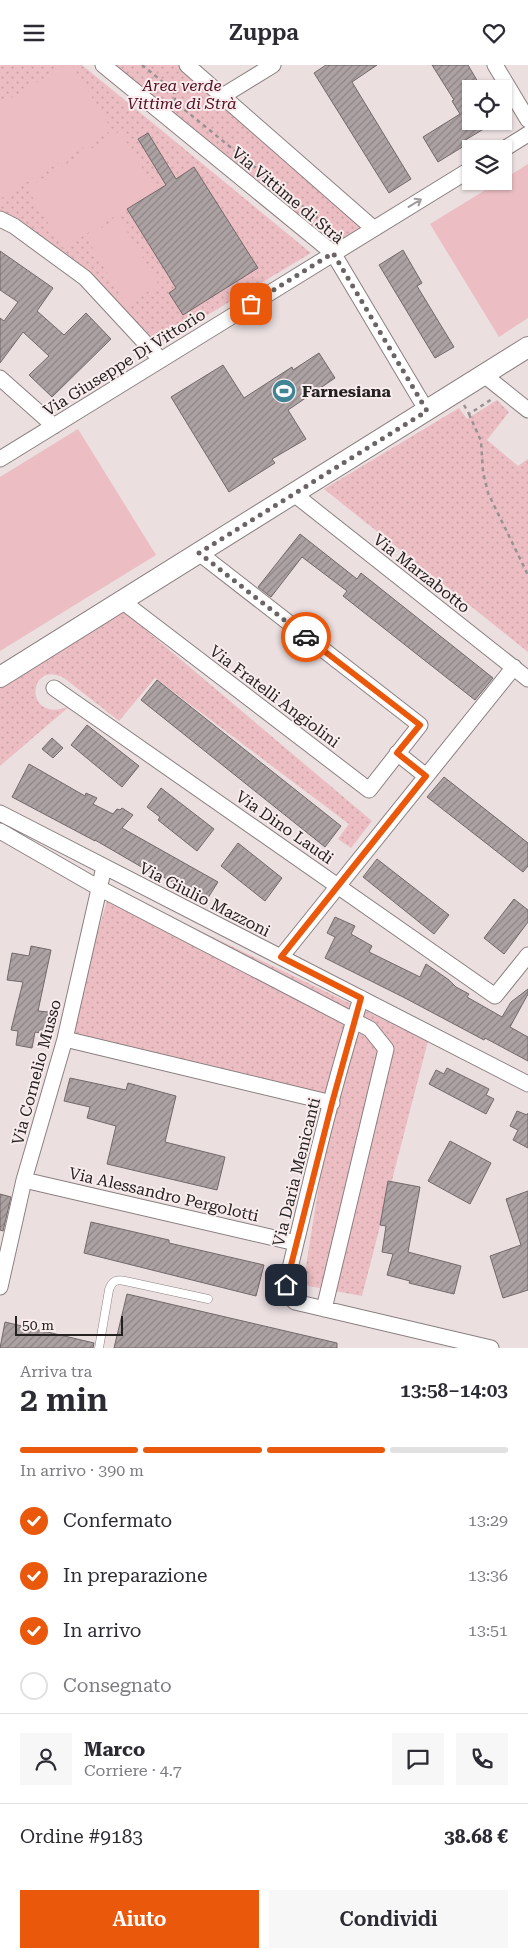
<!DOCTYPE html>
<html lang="it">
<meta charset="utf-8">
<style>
body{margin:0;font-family:"Roboto Serif",serif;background:#f7f7f7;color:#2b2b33;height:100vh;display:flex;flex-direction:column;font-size:19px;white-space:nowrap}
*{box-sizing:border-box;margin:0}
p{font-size:16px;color:#7c7c81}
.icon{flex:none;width:28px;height:28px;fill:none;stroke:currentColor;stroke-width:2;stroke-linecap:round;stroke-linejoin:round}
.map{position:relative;height:1283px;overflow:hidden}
.details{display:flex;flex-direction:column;background:#fff;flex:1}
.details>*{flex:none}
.controls{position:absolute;left:462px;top:15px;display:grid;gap:10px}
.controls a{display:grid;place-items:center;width:50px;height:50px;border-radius:0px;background:#fff;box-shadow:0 1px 4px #0004;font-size:25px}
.scale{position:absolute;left:15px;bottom:12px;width:108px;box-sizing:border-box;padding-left:5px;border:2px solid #252121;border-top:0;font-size:14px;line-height:18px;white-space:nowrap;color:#252121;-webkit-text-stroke:4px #f8eced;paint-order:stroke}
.pin{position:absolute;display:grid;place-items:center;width:42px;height:42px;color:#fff;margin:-21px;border-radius:10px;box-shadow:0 2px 8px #0006}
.courier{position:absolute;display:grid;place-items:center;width:50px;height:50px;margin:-25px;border:4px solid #ea580c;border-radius:50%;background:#fff;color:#222;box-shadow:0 1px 6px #0007}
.overview em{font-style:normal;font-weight:600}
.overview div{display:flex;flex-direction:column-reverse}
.overview{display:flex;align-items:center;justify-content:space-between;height:85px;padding:0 20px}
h1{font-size:32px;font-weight:600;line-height:38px}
.bar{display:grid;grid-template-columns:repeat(4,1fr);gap:8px 5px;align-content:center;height:60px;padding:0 20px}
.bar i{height:6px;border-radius:4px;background:#e1e1e2}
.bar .on{background:#ea580c}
.bar p{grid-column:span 4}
.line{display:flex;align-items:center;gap:12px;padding:0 20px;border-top:1px solid #e1e1e2}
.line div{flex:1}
.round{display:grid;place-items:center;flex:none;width:52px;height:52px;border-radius:0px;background:#f7f7f7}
ol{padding:0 20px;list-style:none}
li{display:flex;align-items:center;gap:15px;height:55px}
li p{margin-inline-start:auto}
li .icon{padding:5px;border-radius:50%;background:#ea580c;color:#fff;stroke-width:4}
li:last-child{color:#7c7c81}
li i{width:28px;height:28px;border:2px solid #e1e1e2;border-radius:50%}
.button{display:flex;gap:10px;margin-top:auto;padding:10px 20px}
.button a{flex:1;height:58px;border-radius:0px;background:#ea580c;color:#fff;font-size:20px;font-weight:600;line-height:58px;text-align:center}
.button a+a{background:#f7f7f7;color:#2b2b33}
header{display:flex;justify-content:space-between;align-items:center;height:65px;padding:0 20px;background:#fff;font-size:22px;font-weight:600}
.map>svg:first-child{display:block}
.green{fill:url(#green-dots)}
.pitch{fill:#ecbec3}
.building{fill:url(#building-hatch);stroke:#73696a}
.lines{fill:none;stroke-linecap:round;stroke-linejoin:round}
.lane-casing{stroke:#8b8081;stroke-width:9}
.street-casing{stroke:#8b8081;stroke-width:17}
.secondary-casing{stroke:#8b8081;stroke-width:22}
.path{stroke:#9a9292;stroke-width:2.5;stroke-dasharray:4 4;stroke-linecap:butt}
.lane{stroke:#fff;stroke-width:8}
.street{stroke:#fff;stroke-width:15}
.secondary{stroke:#fff;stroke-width:20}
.oneway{stroke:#9d9b9b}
.done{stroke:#6a6464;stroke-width:5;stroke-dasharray:0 9}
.route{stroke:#ea580c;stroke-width:6}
.labels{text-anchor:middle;stroke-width:4;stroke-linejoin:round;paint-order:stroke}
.park-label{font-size:16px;font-style:italic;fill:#570e22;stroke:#f8eced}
.street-label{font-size:16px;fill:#252121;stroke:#f8eced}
.poi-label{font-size:16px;font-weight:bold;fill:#252121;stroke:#f8eced;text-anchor:start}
</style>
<header><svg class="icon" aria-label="menu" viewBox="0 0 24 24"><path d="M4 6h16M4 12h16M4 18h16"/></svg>Zuppa<svg class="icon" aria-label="heart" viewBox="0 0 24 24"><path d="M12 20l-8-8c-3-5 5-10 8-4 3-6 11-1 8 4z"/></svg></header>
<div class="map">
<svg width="528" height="1283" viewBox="0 0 528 1283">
<defs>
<pattern id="green-dots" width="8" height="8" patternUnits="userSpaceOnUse" patternTransform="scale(1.25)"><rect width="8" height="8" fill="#ecbec3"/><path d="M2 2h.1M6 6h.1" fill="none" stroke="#caa3a7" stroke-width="1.8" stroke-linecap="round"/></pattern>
<pattern id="building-hatch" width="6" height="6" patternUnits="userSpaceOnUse" patternTransform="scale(1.25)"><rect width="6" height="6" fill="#ada2a3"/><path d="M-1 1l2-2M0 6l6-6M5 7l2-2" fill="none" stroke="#8d8484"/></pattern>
</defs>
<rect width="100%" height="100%" fill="#ebdfe0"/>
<path class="green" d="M 0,0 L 82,0 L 311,188 L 159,279 L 89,211 L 0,147 Z
M 113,0 L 183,0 L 363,162 L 334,181 Z
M 497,335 L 509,347 L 487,375 L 518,401 L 528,394 L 528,587 L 324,424 L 459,343 L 467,354 Z
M 122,545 L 372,756 L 351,783 L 338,774 L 349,759 L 155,613 L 119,656 L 64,613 C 27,593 23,661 70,641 L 0,701 L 0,622 Z
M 111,823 L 428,976 L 362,1231 L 303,1220 L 332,1038 L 65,974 Z"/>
<path class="pitch" d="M 65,0 L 72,0 L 112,65 L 0,134 L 0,40 Z
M 120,66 L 156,126 L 63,183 L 27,123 Z
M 528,99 L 528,253 L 499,272 L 430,159 L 500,116 L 504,116 L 504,114 Z
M 119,153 L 159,220 L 126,240 L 86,172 Z
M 78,364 L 156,490 L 0,586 L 0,412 Z"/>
<path class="building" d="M 326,0 L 377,0 L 352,17 L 411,114 L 389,128 L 314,8 Z
M 432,0 L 468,0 L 482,24 L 471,24 L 471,56 L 497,56 L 462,77 L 464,81 L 438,97 L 423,72 L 460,49 L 452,36 L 454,35 Z
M 148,68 L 176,114 L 194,102 L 258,203 L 183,250 L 169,228 L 176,223 L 127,144 L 166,120 L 138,74 Z
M 403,185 L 422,218 L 417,221 L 454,282 L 435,293 L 379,200 Z
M 0,186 L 53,223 L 37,246 L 64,270 L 86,248 L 111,274 L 52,332 L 29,310 L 49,291 L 23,267 L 0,298 L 0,253 L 4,256 L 18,237 L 0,225 Z
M 319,288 L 335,313 L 288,345 L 306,374 L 272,394 L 275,398 L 229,427 L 171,332 L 223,300 L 244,333 L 292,302 L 293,305 Z
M 300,469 L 357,514 L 361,508 L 493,613 L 475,635 L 343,531 L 347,526 L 302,492 L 271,532 L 258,522 Z
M 157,615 L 341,761 L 325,782 L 141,635 Z
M 87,660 L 139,701 L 122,722 L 71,680 Z
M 52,673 L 63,683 L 53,693 L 42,684 Z
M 29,699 L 85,731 L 86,728 L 97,733 L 93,739 L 113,749 L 117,744 L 120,745 L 122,743 L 133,750 L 122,763 L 218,817 L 206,836 L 158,809 L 157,811 L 95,775 L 95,776 L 12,732 Z
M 444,712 L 528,778 L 528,801 L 523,807 L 427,732 Z
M 161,723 L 214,764 L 197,786 L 158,755 L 160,752 L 147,742 Z
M 238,778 L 282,813 L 265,836 L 221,801 Z
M 377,794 L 449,850 L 434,869 L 363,812 Z
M 514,834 L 528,845 L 528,857 L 504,889 L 484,873 Z
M 335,852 L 355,861 L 351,869 L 372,881 L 369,887 L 420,912 L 426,899 L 449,915 L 456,922 L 469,929 L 467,932 L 502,952 L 511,937 L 528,924 L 528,929 L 510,962 L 528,972 L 528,996 L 485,973 L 484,975 L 405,933 L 325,893 L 335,872 L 327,868 Z
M 31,881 L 51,885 L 38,946 L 48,947 L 45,969 L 35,967 L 32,983 L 16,980 L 18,966 L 11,965 L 23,917 L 7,915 L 12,888 L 29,891 Z
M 447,1003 L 489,1024 L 486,1030 L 494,1034 L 486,1049 L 429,1019 L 436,1005 L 444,1009 Z
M 70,1013 L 126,1025 L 128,1018 L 176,1031 L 165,1077 L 225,1092 L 217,1125 L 107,1099 L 116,1061 L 87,1053 L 90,1042 L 64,1036 Z
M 517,1046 L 527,1050 L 528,1048 L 528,1083 L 513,1075 L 518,1065 L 510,1061 Z
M 450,1076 L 491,1098 L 470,1139 L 428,1116 Z
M 388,1116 L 420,1122 L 408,1187 L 461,1201 L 454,1229 L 409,1218 L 410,1216 L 387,1210 L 393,1189 L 382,1187 L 386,1161 L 380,1160 Z
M 528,1126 L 528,1225 L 503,1233 L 490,1191 L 521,1180 L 506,1134 Z
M 0,1129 L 11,1132 L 3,1166 L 0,1165 Z
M 91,1157 L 169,1175 L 169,1178 L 264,1200 L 256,1231 L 84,1188 Z
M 127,1229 L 337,1278 L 337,1283 L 114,1283 Z
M 5,1257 L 94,1278 L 93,1283 L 0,1283 Z"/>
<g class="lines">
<g class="lane-casing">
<path id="lane" d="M 99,1283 L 109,1225 C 112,1216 116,1214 125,1216 L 208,1234"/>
</g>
<g class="street-casing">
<path id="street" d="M 103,0 L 333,188 L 427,346
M 187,0 L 373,163
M 495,0 L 528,55
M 221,32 L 273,0
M 504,84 L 528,69
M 0,154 L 14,161 L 85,213 L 161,295
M 484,310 L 528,345
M 0,313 L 54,361
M 0,394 L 471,104
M 294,429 L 528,614
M 122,536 L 369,725 L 420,660 L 199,488
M 54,623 L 495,931 L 528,890
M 397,688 L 426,711
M 0,748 L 528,1019
M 0,766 L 99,823 L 370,964 L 386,984 L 324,1244
M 281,892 L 514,602
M 361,933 C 331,1027 309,1124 286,1220 C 286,1228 289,1232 295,1237 L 491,1283
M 65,974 L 332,1038
M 24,1115 L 296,1178
M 0,1222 L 24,1115 L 65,974 L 104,802"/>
</g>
<g class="secondary-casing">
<path id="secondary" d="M 0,612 L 528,282"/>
</g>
<path class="path" d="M 142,0 L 174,26 L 175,36 L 180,41 L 337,169
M 464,340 L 469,349 L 492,334
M 469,349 L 481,376 L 483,407 L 488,428 L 528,510"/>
<use href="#lane" class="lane"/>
<use href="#street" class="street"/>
<use href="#secondary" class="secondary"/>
</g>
<defs><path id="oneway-shaft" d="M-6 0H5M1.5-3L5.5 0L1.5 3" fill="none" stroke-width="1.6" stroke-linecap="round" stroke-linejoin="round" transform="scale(1.25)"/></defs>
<use class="oneway" href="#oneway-shaft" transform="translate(415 138) rotate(-31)"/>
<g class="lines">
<path class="done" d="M 251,239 L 333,188 L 427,346 L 199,488 L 306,572"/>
<path class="route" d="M 286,1220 L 332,1038 L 361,933 L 281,892 L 426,711 L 397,688 L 420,660 L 306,572"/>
</g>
<defs>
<g id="stadium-disc" transform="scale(1.25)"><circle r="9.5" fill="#418494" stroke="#f8eced"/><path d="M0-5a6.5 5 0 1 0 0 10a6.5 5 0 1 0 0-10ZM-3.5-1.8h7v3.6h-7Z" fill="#fff"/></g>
</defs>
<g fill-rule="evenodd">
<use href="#stadium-disc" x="284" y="326"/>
</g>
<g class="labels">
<g class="park-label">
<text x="182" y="26">Area verde<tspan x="182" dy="18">Vittime di Strà</tspan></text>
</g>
<g class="street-label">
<text transform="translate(288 130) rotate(40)" y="6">Via Vittime di Strà</text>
<text transform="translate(124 297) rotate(-32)" y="6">Via Giuseppe Di Vittorio</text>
<text transform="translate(422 508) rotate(38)" y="6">Via Marzabotto</text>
<text transform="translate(275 631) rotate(37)" y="6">Via Fratelli Angiolini</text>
<text transform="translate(285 762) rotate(35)" y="6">Via Dino Laudi</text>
<text transform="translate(205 834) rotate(27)" y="6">Via Giulio Mazzoni</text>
<text transform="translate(36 1007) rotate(-75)" y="6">Via Cornelio Musso</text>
<text transform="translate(296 1107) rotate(-76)" y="6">Via Daria Menicanti</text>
<text transform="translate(164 1129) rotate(13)" y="6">Via Alessandro Pergolotti</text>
</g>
<g class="poi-label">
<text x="302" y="332">Farnesiana</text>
</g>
</g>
</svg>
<div class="controls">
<a><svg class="icon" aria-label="locate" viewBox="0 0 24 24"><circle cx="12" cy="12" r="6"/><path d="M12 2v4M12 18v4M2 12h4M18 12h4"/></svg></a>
<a><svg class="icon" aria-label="layers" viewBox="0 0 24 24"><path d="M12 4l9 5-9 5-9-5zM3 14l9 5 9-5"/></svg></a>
</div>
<div class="scale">50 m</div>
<div class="pin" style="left:251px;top:239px;background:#ea580c"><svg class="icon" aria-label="bag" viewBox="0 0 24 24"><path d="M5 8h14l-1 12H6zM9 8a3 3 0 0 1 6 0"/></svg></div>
<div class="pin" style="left:286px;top:1220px;background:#1f2937"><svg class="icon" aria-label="home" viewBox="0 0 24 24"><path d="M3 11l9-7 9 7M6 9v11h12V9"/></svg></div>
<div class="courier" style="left:306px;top:572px"><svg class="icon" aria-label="car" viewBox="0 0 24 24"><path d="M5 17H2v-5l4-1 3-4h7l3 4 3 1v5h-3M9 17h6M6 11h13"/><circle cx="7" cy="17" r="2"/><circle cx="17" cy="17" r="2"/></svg></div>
</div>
<section class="details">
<div class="overview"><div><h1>2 min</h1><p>Arriva tra</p></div><em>13:58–14:03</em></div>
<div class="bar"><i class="on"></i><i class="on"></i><i class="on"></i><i></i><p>In arrivo · 390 m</p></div>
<ol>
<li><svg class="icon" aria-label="check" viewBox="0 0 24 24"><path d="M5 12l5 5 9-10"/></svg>Confermato<p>13:29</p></li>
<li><svg class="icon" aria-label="check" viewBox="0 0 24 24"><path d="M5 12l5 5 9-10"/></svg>In preparazione<p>13:36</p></li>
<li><svg class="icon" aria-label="check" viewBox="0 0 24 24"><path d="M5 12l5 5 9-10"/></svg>In arrivo<p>13:51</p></li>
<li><i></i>Consegnato</li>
</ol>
<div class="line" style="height:90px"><a class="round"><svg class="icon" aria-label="person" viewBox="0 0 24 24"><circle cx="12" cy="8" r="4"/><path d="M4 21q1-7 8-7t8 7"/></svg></a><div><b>Marco</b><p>Corriere · 4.7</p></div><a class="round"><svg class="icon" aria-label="chat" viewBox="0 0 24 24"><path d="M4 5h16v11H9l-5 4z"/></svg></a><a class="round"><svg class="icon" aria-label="phone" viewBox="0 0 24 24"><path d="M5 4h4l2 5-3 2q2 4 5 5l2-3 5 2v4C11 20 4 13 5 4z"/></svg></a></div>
<div class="line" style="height:65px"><div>Ordine #9183</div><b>38.68 €</b></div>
<div class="button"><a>Aiuto</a><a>Condividi</a></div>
</section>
